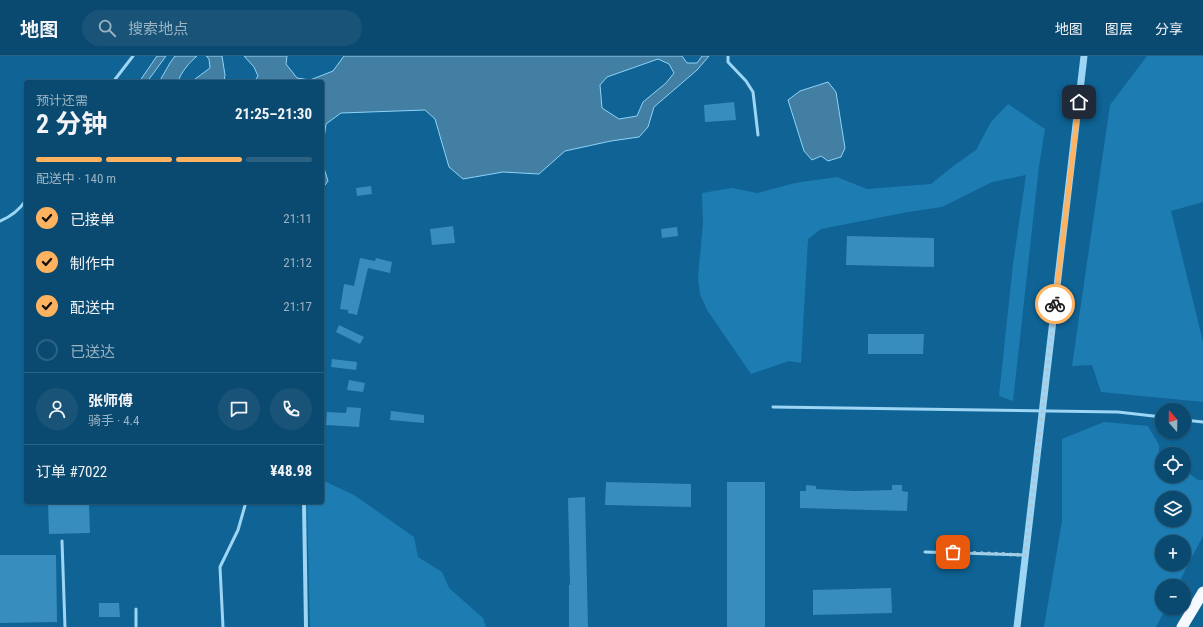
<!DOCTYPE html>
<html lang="zh">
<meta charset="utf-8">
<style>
body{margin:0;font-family:"Roboto Condensed","Noto Sans SC",sans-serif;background:#195478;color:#f1f3f6;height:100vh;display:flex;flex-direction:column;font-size:15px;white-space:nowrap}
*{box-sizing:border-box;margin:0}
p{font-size:13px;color:#9ab3c3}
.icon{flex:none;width:22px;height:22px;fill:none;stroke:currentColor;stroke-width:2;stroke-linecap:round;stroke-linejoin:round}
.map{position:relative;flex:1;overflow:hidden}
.panel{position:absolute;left:24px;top:24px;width:300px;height:424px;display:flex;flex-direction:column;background:#0b4a70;border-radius:4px;box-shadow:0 1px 3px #0004,0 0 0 1px #2b6283}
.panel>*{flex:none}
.needle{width:26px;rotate:340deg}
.fabs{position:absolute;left:1155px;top:347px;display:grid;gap:8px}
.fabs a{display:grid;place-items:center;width:36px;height:36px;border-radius:50%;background:#0b4a70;box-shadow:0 1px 3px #0004,0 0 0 1px #2b6283;font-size:20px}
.pin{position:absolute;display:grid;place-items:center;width:34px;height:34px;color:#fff;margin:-17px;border-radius:8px;box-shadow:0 2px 6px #0006}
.courier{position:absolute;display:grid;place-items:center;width:40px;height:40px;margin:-20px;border:3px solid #ffb360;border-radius:50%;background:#fff;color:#222;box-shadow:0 1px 5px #0007}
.headline em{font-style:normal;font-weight:700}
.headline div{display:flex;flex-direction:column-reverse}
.headline{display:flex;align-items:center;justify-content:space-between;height:68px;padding:0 12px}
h1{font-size:26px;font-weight:700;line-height:30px}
.bar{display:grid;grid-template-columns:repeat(4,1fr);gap:6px 4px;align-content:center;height:48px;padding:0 12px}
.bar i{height:5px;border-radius:3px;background:#2b6283}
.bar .active{background:#ffb360}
.bar p{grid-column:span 4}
.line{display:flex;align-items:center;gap:10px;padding:0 12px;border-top:1px solid #2b6283}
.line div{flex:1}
.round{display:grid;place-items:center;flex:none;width:42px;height:42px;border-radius:21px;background:#195478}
ol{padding:0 12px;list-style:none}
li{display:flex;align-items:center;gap:12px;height:44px}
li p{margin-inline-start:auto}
li .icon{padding:4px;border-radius:50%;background:#ffb360;color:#111;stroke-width:4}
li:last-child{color:#9ab3c3}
li i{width:22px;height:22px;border:2px solid #2b6283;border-radius:50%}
header{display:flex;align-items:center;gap:24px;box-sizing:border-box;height:56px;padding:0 20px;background:#0b4a70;border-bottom:1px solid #2b6283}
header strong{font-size:19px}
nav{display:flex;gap:22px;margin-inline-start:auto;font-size:14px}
.search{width:280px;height:36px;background:#195478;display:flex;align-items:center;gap:10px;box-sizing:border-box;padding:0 14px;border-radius:22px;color:#9ab3c3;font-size:15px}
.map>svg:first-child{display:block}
.green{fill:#1d7db3;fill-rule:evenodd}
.water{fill:#437fa3;stroke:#8ed3f8;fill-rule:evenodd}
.building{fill:#378dbe}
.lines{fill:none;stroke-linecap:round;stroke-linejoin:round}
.service{stroke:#9dd5f4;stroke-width:3}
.minor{stroke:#9dd5f4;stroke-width:4}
.tertiary{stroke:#9dd5f4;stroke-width:7}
.trunk{stroke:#f4faff;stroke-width:11}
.done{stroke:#abc8da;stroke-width:4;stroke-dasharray:0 7.2}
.route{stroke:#ffb360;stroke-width:5}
</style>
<header>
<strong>地图</strong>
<div class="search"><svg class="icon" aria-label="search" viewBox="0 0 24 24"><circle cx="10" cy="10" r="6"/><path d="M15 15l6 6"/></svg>搜索地点</div>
<nav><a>地图</a><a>图层</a><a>分享</a></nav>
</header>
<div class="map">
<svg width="1203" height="571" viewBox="0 0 1203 571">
<rect width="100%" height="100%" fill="#0f6395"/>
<path class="green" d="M 1147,0 L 1203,0 L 1203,146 L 1171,155 L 1203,286 L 1203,346 L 1101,336 L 1092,309 L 1072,310 L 1110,49 Z
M 1008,48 L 1045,73 L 1039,110 L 1013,345 L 999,340 L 1013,208 L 1026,119 L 992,126 L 942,151 L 908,156 L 821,173 L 808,183 L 801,307 L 789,305 L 751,318 L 707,254 L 700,238 L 698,222 L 703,167 L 702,137 L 732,132 L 757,137 L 795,127 L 837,121 L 867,133 L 931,128 L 952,111 L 976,94 L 991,66 Z
M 1104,366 L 1148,370 L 1159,389 L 1158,416 L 1162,415 L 1162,420 L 1184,420 L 1184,414 L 1198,424 L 1203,424 L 1203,480 L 1177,530 L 1162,530 L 1162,552 L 1166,552 L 1156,571 L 1044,571 L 1062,465 L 1062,383 ZM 1162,442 L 1184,442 L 1184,464 L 1162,464 ZM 1162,486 L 1184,486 L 1184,508 L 1162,508 Z
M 322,424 L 354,439 L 414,481 L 418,501 L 442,516 L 449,532 L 483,562 L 486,571 L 310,571 L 307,446 L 322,446 Z"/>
<path class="water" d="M 157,0 L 166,0 L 147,26 L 139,26 Z
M 175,0 L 197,0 C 189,7 181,16 178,26 L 159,26 L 170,7 Z
M 206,0 L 222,0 L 225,19 L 224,26 L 217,26 L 210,23 L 207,26 L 191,26 L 210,12 L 209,3 Z
M 244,0 L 287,0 L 286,8 L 297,22 L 310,24 L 333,15 L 344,0 L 682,0 L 687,7 L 697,7 L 702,0 L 709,0 L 697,14 L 654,51 L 648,71 L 639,81 L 611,85 L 565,95 L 539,118 L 503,116 L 463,123 L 449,111 L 435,63 L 425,54 L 341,57 L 326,68 L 323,90 L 323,109 L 328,125 L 322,133 L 322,26 L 254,26 L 258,20 L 254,11 ZM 658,3 L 669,8 L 674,17 L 666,27 L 643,46 L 637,60 L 619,63 L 602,52 L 600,29 L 607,21 Z
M 828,26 L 836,36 L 845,92 L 841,101 L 828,105 L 821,100 L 812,104 L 804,95 L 788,44 L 800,35 Z"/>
<path class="building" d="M 734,46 L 736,64 L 705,66 L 704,49 Z
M 371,130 L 372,138 L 357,140 L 356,132 Z
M 453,170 L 455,187 L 432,189 L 430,173 Z
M 677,171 L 678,180 L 662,182 L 661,173 Z
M 847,180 L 934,182 L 934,211 L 846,209 Z
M 360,202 L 375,205 L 376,202 L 392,206 L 390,217 L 368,212 L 357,259 L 348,257 L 348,254 L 340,253 L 344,228 L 354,230 Z
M 339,269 L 364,281 L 360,288 L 336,276 Z
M 868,278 L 924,278 L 923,298 L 868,298 Z
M 332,303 L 357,306 L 356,314 L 331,311 Z
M 349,324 L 365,327 L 363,336 L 347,334 Z
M 347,351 L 361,352 L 359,371 L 326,369 L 327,356 L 346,357 Z
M 391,355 L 424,359 L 424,367 L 390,364 Z
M 606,426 L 691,428 L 691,451 L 605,449 Z
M 727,426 L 765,426 L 765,571 L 727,571 Z
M 806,429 L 816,430 L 816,433 L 854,435 L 892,434 L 892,429 L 902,429 L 902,435 L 908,436 L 907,455 L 800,452 L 800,435 L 806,435 Z
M 585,441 L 588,571 L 569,571 L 569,529 L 570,529 L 568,442 Z
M 48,446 L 60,446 L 60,448 L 89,447 L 90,477 L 49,478 Z
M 0,499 L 56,499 L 57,566 L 0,567 Z
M 891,532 L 892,557 L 813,559 L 813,534 Z
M 99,547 L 119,547 L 120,561 L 99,561 Z"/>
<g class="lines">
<path class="service" d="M 728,0 L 728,6 L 746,25 L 753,36 L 758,79
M 113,26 L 133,0
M 0,165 C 10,161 20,153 26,144
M 773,351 L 1118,356 L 1162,361
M 1184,364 L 1203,366
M 62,485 L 65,571
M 925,496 L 1025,499
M 136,571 L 136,553
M 223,571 L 220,511 L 238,474 L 246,446"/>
<path class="minor" d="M 304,446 L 306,571"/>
<path class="tertiary" d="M 1017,571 L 1084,0"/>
<path class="trunk" d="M 1182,571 L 1203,536"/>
</g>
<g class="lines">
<path class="done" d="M 953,496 L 1025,499 L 1055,248"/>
<path class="route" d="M 1055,248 L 1079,46"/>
</g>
</svg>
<div class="fabs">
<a><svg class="needle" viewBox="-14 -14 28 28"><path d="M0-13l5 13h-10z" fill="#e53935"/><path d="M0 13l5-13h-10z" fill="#9ab3c3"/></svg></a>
<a><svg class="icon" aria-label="locate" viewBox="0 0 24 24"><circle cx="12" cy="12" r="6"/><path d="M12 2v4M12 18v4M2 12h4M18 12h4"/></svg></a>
<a><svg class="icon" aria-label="layers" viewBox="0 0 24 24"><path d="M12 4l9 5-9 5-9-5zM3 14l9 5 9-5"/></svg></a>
<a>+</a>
<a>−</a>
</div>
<div class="pin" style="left:953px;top:496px;background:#ea580c"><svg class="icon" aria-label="bag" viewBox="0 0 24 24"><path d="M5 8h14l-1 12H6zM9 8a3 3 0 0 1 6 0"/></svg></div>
<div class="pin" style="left:1079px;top:46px;background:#1f2937"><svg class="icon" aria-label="home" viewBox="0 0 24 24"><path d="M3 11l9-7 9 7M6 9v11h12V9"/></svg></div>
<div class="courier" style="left:1055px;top:248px"><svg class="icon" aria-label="bike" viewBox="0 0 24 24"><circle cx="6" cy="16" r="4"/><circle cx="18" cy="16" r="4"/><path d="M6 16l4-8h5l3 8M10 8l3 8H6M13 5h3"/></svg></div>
<section class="panel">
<div class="headline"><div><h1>2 分钟</h1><p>预计还需</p></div><em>21:25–21:30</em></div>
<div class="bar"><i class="active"></i><i class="active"></i><i class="active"></i><i></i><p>配送中 · 140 m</p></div>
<ol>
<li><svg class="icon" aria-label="check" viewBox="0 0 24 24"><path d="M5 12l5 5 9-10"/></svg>已接单<p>21:11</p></li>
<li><svg class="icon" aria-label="check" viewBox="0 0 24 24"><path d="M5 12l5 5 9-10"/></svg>制作中<p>21:12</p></li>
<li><svg class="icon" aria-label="check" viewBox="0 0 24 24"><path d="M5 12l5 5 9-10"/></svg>配送中<p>21:17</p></li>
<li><i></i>已送达</li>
</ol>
<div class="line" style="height:72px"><a class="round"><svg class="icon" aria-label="person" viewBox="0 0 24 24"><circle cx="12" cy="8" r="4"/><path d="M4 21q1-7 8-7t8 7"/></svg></a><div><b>张师傅</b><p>骑手 · 4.4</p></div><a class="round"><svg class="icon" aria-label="chat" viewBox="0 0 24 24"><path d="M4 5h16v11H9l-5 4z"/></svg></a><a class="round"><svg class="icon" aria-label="phone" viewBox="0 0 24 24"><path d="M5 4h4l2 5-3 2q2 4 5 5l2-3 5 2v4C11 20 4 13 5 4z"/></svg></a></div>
<div class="line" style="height:52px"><div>订单 #7022</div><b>¥48.98</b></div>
</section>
</div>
